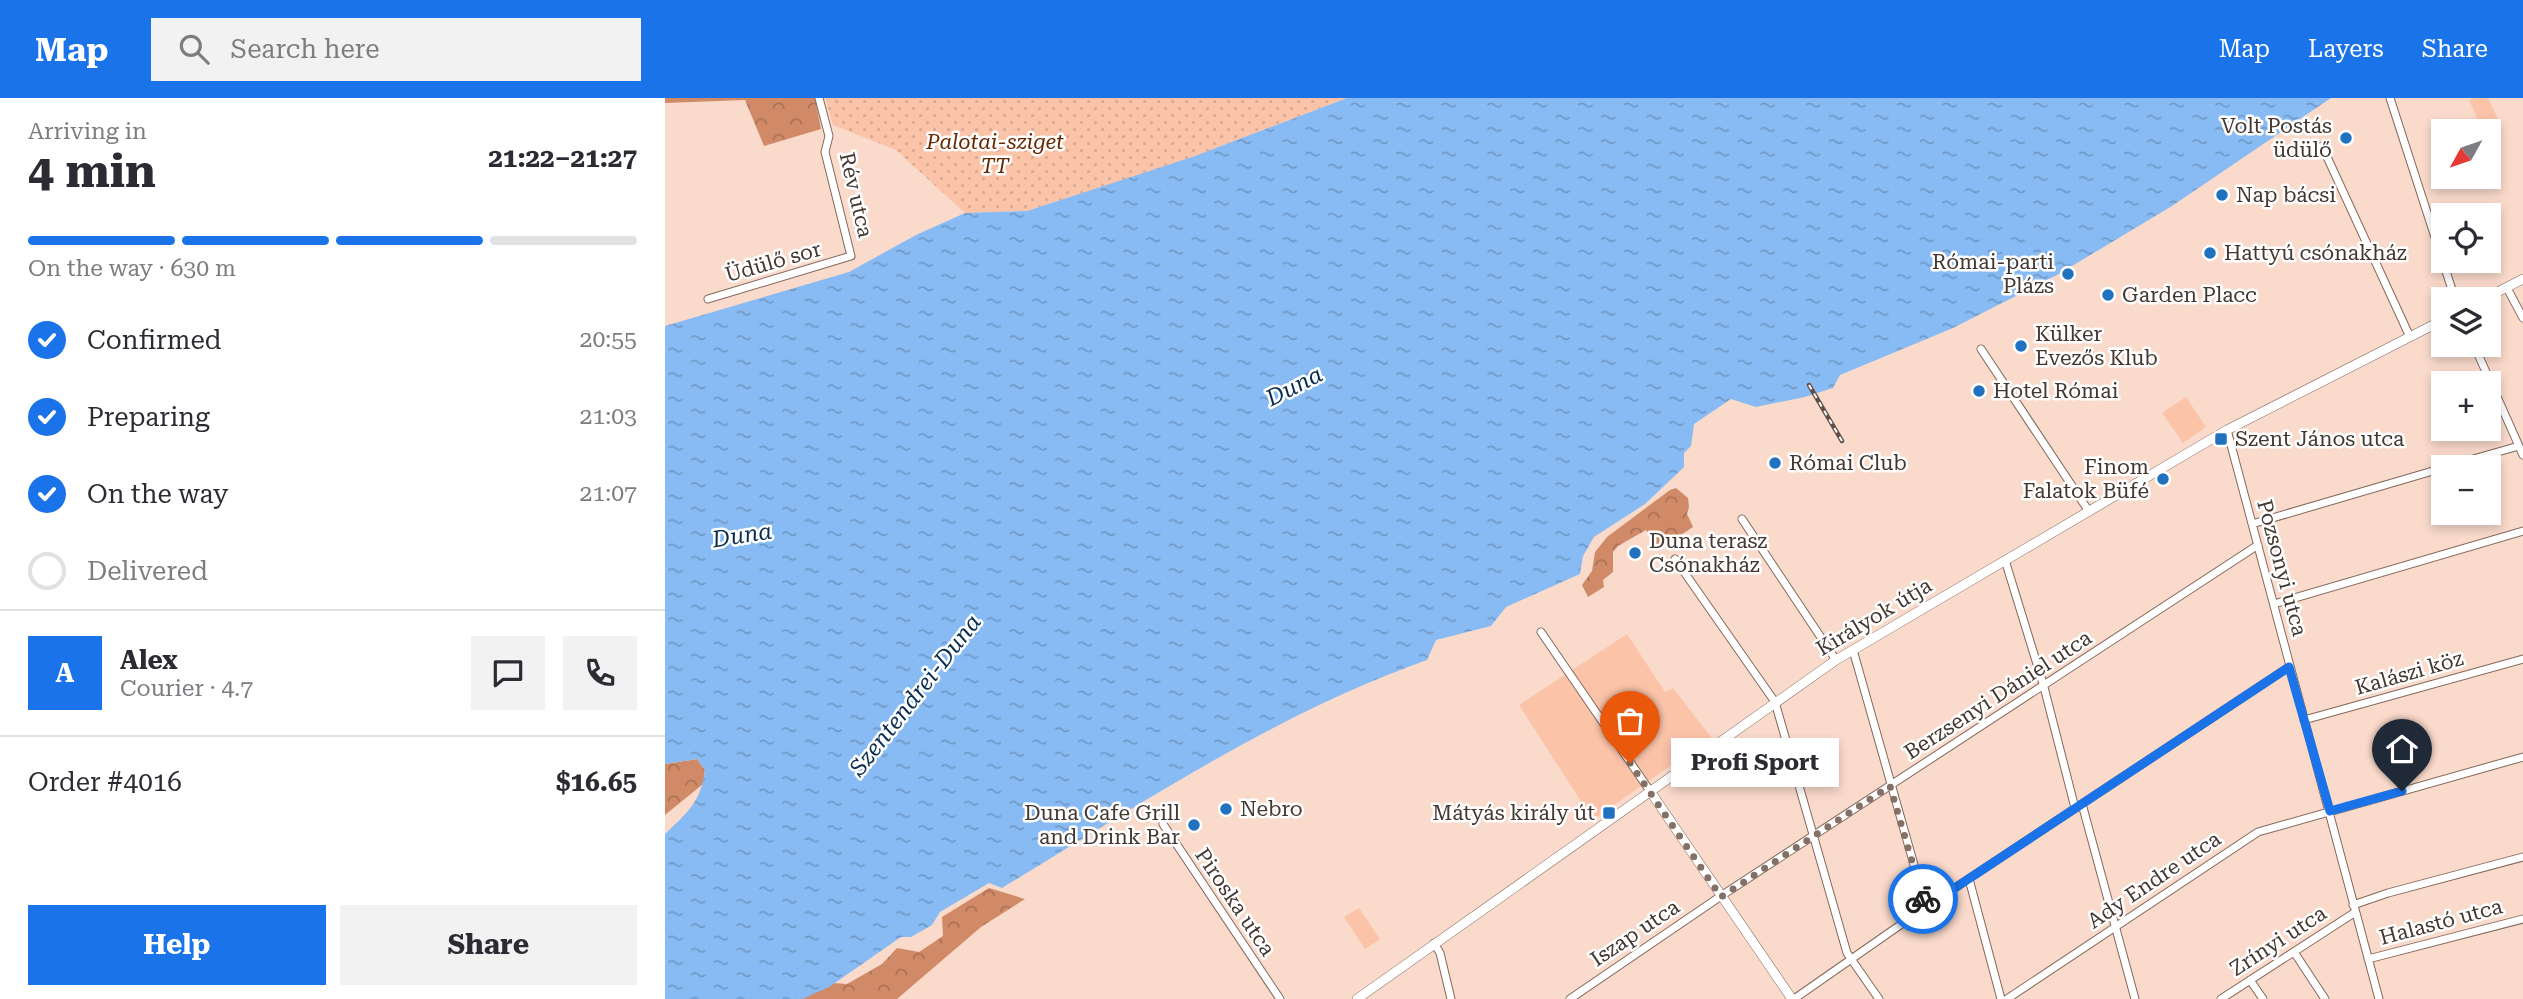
<!DOCTYPE html>
<meta charset="utf-8">
<style>
body{margin:0;font-family:"Roboto Serif",serif;background:#f2f2f3;color:#2b2b33;height:100vh;display:flex;flex-direction:column;font-size:26px;white-space:nowrap}
*{box-sizing:border-box;margin:0}
p{font-size:23px;color:#7c7c81}
.icon{flex:none;width:38px;height:38px;fill:none;stroke:currentColor;stroke-width:2;stroke-linecap:round;stroke-linejoin:round}
.map{position:relative;flex:1;overflow:hidden}
.drawer{display:flex;flex-direction:column;background:#fff;width:665px}
.drawer>*{flex:none}
.needle{width:46px;rotate:230deg}
.buttons{position:absolute;left:1766px;top:21px;display:grid;gap:14px}
.buttons a{display:grid;place-items:center;width:70px;height:70px;border-radius:0px;background:#fff;box-shadow:0 4px 10px #0003;font-size:35px}
.pin{position:absolute;display:grid;place-items:center;width:60px;height:60px;color:#fff;margin:-72px -30px;border-radius:50% 50% 50% 0;rotate:-45deg;box-shadow:0 0 7px #0007}
.pin .icon{rotate:45deg}
.courier{position:absolute;display:grid;place-items:center;width:70px;height:70px;margin:-35px;border:5px solid #1a73e8;border-radius:50%;background:#fff;color:#222;box-shadow:0 2px 9px #0007}
.bubble{position:absolute;height:49px;border-radius:0px;background:#fff;box-shadow:0 4px 10px #0003;font-size:23px;font-weight:700;line-height:49px;text-align:center}
.summary em{font-style:normal;font-weight:700}
.summary div{display:flex;flex-direction:column-reverse}
.summary{display:flex;align-items:center;justify-content:space-between;height:119px;padding:0 28px}
h1{font-size:46px;font-weight:700;line-height:52px}
.bar{display:grid;grid-template-columns:repeat(4,1fr);gap:10px 7px;align-content:center;height:84px;padding:0 28px}
.bar i{height:9px;border-radius:5px;background:#e1e1e2}
.bar .active{background:#1a73e8}
.bar p{grid-column:span 4}
.line{display:flex;align-items:center;gap:18px;padding:0 28px;border-top:2px solid #e1e1e2}
.line div{flex:1}
.round{display:grid;place-items:center;flex:none;width:74px;height:74px;border-radius:0px;background:#f2f2f3}
ol{padding:0 28px;list-style:none}
li{display:flex;align-items:center;gap:21px;height:77px}
li p{margin-inline-start:auto}
li .icon{padding:7px;border-radius:50%;background:#1a73e8;color:#fff;stroke-width:4}
li:last-child{color:#7c7c81}
li i{width:38px;height:38px;border:4px solid #e1e1e2;border-radius:50%}
.button{display:flex;gap:14px;margin-top:auto;padding:14px 28px}
.button a{flex:1;height:80px;border-radius:0px;background:#1a73e8;color:#fff;font-size:28px;font-weight:700;line-height:80px;text-align:center}
.button a+a{background:#f2f2f3;color:#2b2b33}
header{display:flex;align-items:center;gap:42px;box-sizing:border-box;height:98px;padding:0 35px;background:#1a73e8;color:#fff}
header strong{font-size:33px}
nav{display:flex;gap:38px;margin-inline-start:auto;font-size:24px}
.search{width:490px;height:63px;background:#f2f2f3;display:flex;align-items:center;gap:18px;box-sizing:border-box;padding:0 24px;border-radius:0px;color:#7c7c81;font-size:26px}
main{display:flex;flex:1;min-height:0}
.map>svg:first-child{display:block}
.grass{fill:#fbc4a9}
.forest{fill:url(#forest-crowns)}
.park{fill:url(#park-dots)}
.water{fill:url(#water-ripples)}
.lines{fill:none;stroke-linecap:round;stroke-linejoin:round}
.minor-casing{stroke:#83685b;stroke-width:9}
.tertiary-casing{stroke:#83685b;stroke-width:10}
.minor{stroke:#fff;stroke-width:7}
.tertiary{stroke:#fff;stroke-width:9}
.rail-casing{stroke:#605049;stroke-width:4.5}
.rail{stroke:#fff;stroke-width:2;stroke-dasharray:5;stroke-linecap:butt}
.done{stroke:#837067;stroke-width:7;stroke-dasharray:0 12.6}
.route{stroke:#1a73e8;stroke-width:9}
.poi-dot{fill:#2071c0;stroke:#fff;stroke-width:2.5}
.labels{text-anchor:middle;stroke-width:5;stroke-linejoin:round;paint-order:stroke}
.poi-label{font-size:21px;fill:#433731;stroke:#fff;text-anchor:start}
.park-label{font-size:21px;font-style:italic;fill:#672800;stroke:#fff}
.street-label{font-size:21px;fill:#433731;stroke:#fff}
.water-label{font-size:23px;font-style:italic;fill:#082d51;stroke:#fff}
</style>
<header>
<strong>Map</strong>
<div class="search"><svg class="icon" aria-label="search" viewBox="0 0 24 24"><circle cx="10" cy="10" r="6"/><path d="M15 15l6 6"/></svg>Search here</div>
<nav><a>Map</a><a>Layers</a><a>Share</a></nav>
</header>
<main>
<section class="drawer">
<div class="summary"><div><h1>4 min</h1><p>Arriving in</p></div><em>21:22–21:27</em></div>
<div class="bar"><i class="active"></i><i class="active"></i><i class="active"></i><i></i><p>On the way · 630 m</p></div>
<ol>
<li><svg class="icon" aria-label="check" viewBox="0 0 24 24"><path d="M5 12l5 5 9-10"/></svg>Confirmed<p>20:55</p></li>
<li><svg class="icon" aria-label="check" viewBox="0 0 24 24"><path d="M5 12l5 5 9-10"/></svg>Preparing<p>21:03</p></li>
<li><svg class="icon" aria-label="check" viewBox="0 0 24 24"><path d="M5 12l5 5 9-10"/></svg>On the way<p>21:07</p></li>
<li><i></i>Delivered</li>
</ol>
<div class="line" style="height:126px"><b class="round" style="background:#1a73e8;color:#fff">A</b><div><b>Alex</b><p>Courier · 4.7</p></div><a class="round"><svg class="icon" aria-label="chat" viewBox="0 0 24 24"><path d="M4 5h16v11H9l-5 4z"/></svg></a><a class="round"><svg class="icon" aria-label="phone" viewBox="0 0 24 24"><path d="M5 4h4l2 5-3 2q2 4 5 5l2-3 5 2v4C11 20 4 13 5 4z"/></svg></a></div>
<div class="line" style="height:91px"><div>Order #4016</div><b>$16.65</b></div>
<div class="button"><a>Help</a><a>Share</a></div>
</section>
<div class="map">
<svg width="1858" height="901" viewBox="0 0 1858 901">
<defs>
<pattern id="forest-crowns" width="20" height="18" patternUnits="userSpaceOnUse" patternTransform="scale(1.75)"><rect width="20" height="18" fill="#d08a67"/><path d="M2 6a3 3 0 1 1 6 0M12 15a3 3 0 1 1 6 0" fill="none" stroke="#aa7255"/></pattern>
<pattern id="park-dots" width="8" height="8" patternUnits="userSpaceOnUse" patternTransform="scale(1.75)"><rect width="8" height="8" fill="#fbc4a9"/><path d="M2 2h.1M6 6h.1" fill="none" stroke="#d8a992" stroke-width="1.8" stroke-linecap="round"/></pattern>
<pattern id="water-ripples" width="26" height="14" patternUnits="userSpaceOnUse" patternTransform="scale(1.75)"><rect width="26" height="14" fill="#88bbf4"/><path d="M2 4q2-2 4 0t4 0M15 11q2-2 4 0t4 0" fill="none" stroke="#7199c6"/></pattern>
</defs>
<rect width="100%" height="100%" fill="#fadacb"/>
<path class="grass" d="M 1809,0 L 1823,0 L 1836,28 L 1824,34 L 1818,33 L 1804,2 Z
M 1521,299 L 1541,329 L 1518,345 L 1497,315 Z
M 962,536 L 1000,594 L 1008,590 L 1046,639 L 928,722 L 854,607 Z
M 694,810 L 715,841 L 700,851 L 679,819 Z"/>
<path class="forest" d="M 0,0 L 150,0 L 156,31 L 99,48 L 80,2 L 0,5 Z
M 1011,390 L 1023,400 L 1024,409 L 1022,416 L 1028,429 L 993,452 L 981,432 L 953,448 L 948,454 L 948,474 L 938,482 L 939,489 L 923,499 L 917,487 L 927,473 L 930,454 L 942,439 L 1005,392 Z
M 32,661 L 40,672 L 38,686 L 0,717 L 0,666 Z
M 324,790 L 360,801 L 316,829 L 232,901 L 125,901 L 154,884 L 182,886 L 217,866 L 232,850 L 254,854 L 278,838 L 277,819 Z"/>
<path class="park" d="M 160,0 L 682,0 L 530,58 L 362,113 L 300,115 L 231,52 L 168,27 Z"/>
<path class="water" d="M 682,0 L 1666,0 L 1507,108 L 1392,177 L 1288,230 L 1175,277 L 1168,290 L 1140,299 L 1091,309 L 1066,301 L 1029,326 L 1026,348 L 1019,355 L 1019,369 L 980,406 L 929,439 L 918,458 L 915,476 L 841,509 L 826,528 L 771,542 L 762,562 C 610,616 474,707 337,790 L 324,785 L 275,814 L 267,827 L 246,839 L 236,839 L 164,889 L 137,901 L 0,901 L 0,736 C 22,715 36,704 40,672 L 32,661 L 0,666 L 0,228 L 184,174 L 251,137 L 300,115 L 362,113 L 530,58 Z"/>
<g class="lines">
<g class="minor-casing">
<path id="minor" d="M 1725,0 L 1790,201
M 1657,48 L 1745,239
M 1842,190 L 1858,220
M 43,201 L 186,158 L 160,54 L 164,38 L 154,0
M 1809,247 L 1858,357
M 1316,251 L 1423,412
M 1562,332 L 1714,901
M 1780,369 L 1854,348
M 1077,421 L 1171,562
M 1587,426 L 1778,370
M 1010,461 L 1110,604 L 1182,855 L 1214,901
M 1340,462 L 1379,589 L 1410,710
M 1609,506 L 1858,433
M 876,534 L 985,693
M 1188,552 L 1261,809
M 1639,622 L 1858,561
M 1417,706 L 1470,901
M 498,726 L 615,901
M 1304,781 L 1336,901
M 1688,807 L 1723,795 L 1858,759
M 769,845 L 775,855 L 786,901
M 1629,854 L 1660,901
M 1703,861 L 1858,821
M 1585,882 L 1598,901
M 905,901 L 1056,798 L 1593,447
M 1129,901 L 1261,809 L 1624,569
M 1342,901 L 1593,734 L 1858,659
M 1556,901 L 1689,815"/>
</g>
<g class="tertiary-casing">
<path id="tertiary" d="M 1819,201 L 1858,181
M 985,693 L 1127,901
M 692,901 L 1171,562 L 1562,332 L 1778,222"/>
</g>
<use href="#minor" class="minor"/>
<use href="#tertiary" class="tertiary"/>
<g class="rail-casing">
<path id="rail" d="M 1144,287 L 1177,343"/>
</g>
<use href="#rail" class="rail"/>
</g>
<g class="lines">
<path class="done" d="M 965,665 L 1056,799 L 1225,688 L 1258,801"/>
<path class="route" d="M 1258,801 L 1261,809 L 1624,569 L 1665,713 L 1737,693"/>
</g>
<g class="poi-dot">
<circle cx="1681" cy="40" r="7"/>
<circle cx="1557" cy="97" r="7"/>
<circle cx="1545" cy="155" r="7"/>
<circle cx="1403" cy="176" r="7"/>
<circle cx="1443" cy="197" r="7"/>
<circle cx="1356" cy="248" r="7"/>
<circle cx="1314" cy="293" r="7"/>
<rect x="1549" y="334" width="14" height="14" rx="3.5"/>
<circle cx="1110" cy="365" r="7"/>
<circle cx="1498" cy="381" r="7"/>
<circle cx="970" cy="455" r="7"/>
<circle cx="561" cy="711" r="7"/>
<rect x="937" y="708" width="14" height="14" rx="3.5"/>
<circle cx="529" cy="727" r="7"/>
</g>
<g class="labels">
<g class="poi-label">
<text x="1667" y="35" text-anchor="end">Volt Postás<tspan x="1667" dy="24">üdülő</tspan></text>
<text x="1571" y="104">Nap bácsi</text>
<text x="1559" y="162">Hattyú csónakház</text>
<text x="1389" y="171" text-anchor="end">Római-parti<tspan x="1389" dy="24">Plázs</tspan></text>
<text x="1457" y="204">Garden Placc</text>
<text x="1370" y="243">Külker<tspan x="1370" dy="24">Evezős Klub</tspan></text>
<text x="1328" y="300">Hotel Római</text>
<text x="1570" y="348">Szent János utca</text>
<text x="1124" y="372">Római Club</text>
<text x="1484" y="376" text-anchor="end">Finom<tspan x="1484" dy="24">Falatok Büfé</tspan></text>
<text x="984" y="450">Duna terasz<tspan x="984" dy="24">Csónakház</tspan></text>
<text x="575" y="718">Nebro</text>
<text x="515" y="722" text-anchor="end">Duna Cafe Grill<tspan x="515" dy="24">and Drink Bar</tspan></text>
<text x="930" y="722" text-anchor="end">Mátyás király út</text>
</g>
<g class="park-label">
<text x="330" y="51">Palotai-sziget<tspan x="330" dy="24">TT</tspan></text>
</g>
<g class="street-label">
<text transform="translate(191 97) rotate(77)" y="7">Rév utca</text>
<text transform="translate(108 164) rotate(-16)" y="7">Üdülő sor</text>
<text transform="translate(1617 470) rotate(75)" y="7">Pozsonyi utca</text>
<text transform="translate(1209 519) rotate(-31)" y="7">Királyok útja</text>
<text transform="translate(1744 575) rotate(-16)" y="7">Kalászi köz</text>
<text transform="translate(1333 597) rotate(-33)" y="7">Berzsenyi Dániel utca</text>
<text transform="translate(1489 782) rotate(-34)" y="7">Ady Endre utca</text>
<text transform="translate(570 804) rotate(56)" y="7">Piroska utca</text>
<text transform="translate(1776 824) rotate(-15)" y="7">Halastó utca</text>
<text transform="translate(970 835) rotate(-34)" y="7">Iszap utca</text>
<text transform="translate(1613 843) rotate(-33)" y="7">Zrínyi utca</text>
</g>
<g class="water-label">
<text transform="translate(629 288) rotate(-27)" y="8">Duna</text>
<text transform="translate(77 437) rotate(-9)" y="8">Duna</text>
<text transform="translate(250 597) rotate(-52)" y="8">Szentendrei-Duna</text>
</g>
</g>
</svg>
<div class="buttons">
<a><svg class="needle" viewBox="-14 -14 28 28"><path d="M0-13l5 13h-10z" fill="#e53935"/><path d="M0 13l5-13h-10z" fill="#7c7c81"/></svg></a>
<a><svg class="icon" aria-label="locate" viewBox="0 0 24 24"><circle cx="12" cy="12" r="6"/><path d="M12 2v4M12 18v4M2 12h4M18 12h4"/></svg></a>
<a><svg class="icon" aria-label="layers" viewBox="0 0 24 24"><path d="M12 4l9 5-9 5-9-5zM3 14l9 5 9-5"/></svg></a>
<a>+</a>
<a>−</a>
</div>
<div class="pin" style="left:965px;top:665px;background:#ea580c"><svg class="icon" aria-label="bag" viewBox="0 0 24 24"><path d="M5 8h14l-1 12H6zM9 8a3 3 0 0 1 6 0"/></svg></div>
<div class="pin" style="left:1737px;top:693px;background:#1f2937"><svg class="icon" aria-label="home" viewBox="0 0 24 24"><path d="M3 11l9-7 9 7M6 9v11h12V9"/></svg></div>
<div class="courier" style="left:1258px;top:801px"><svg class="icon" aria-label="bike" viewBox="0 0 24 24"><circle cx="6" cy="16" r="4"/><circle cx="18" cy="16" r="4"/><path d="M6 16l4-8h5l3 8M10 8l3 8H6M13 5h3"/></svg></div>
<div class="bubble" style="left:1006px;top:640px;width:168px">Profi Sport</div>
</div>
</main>
